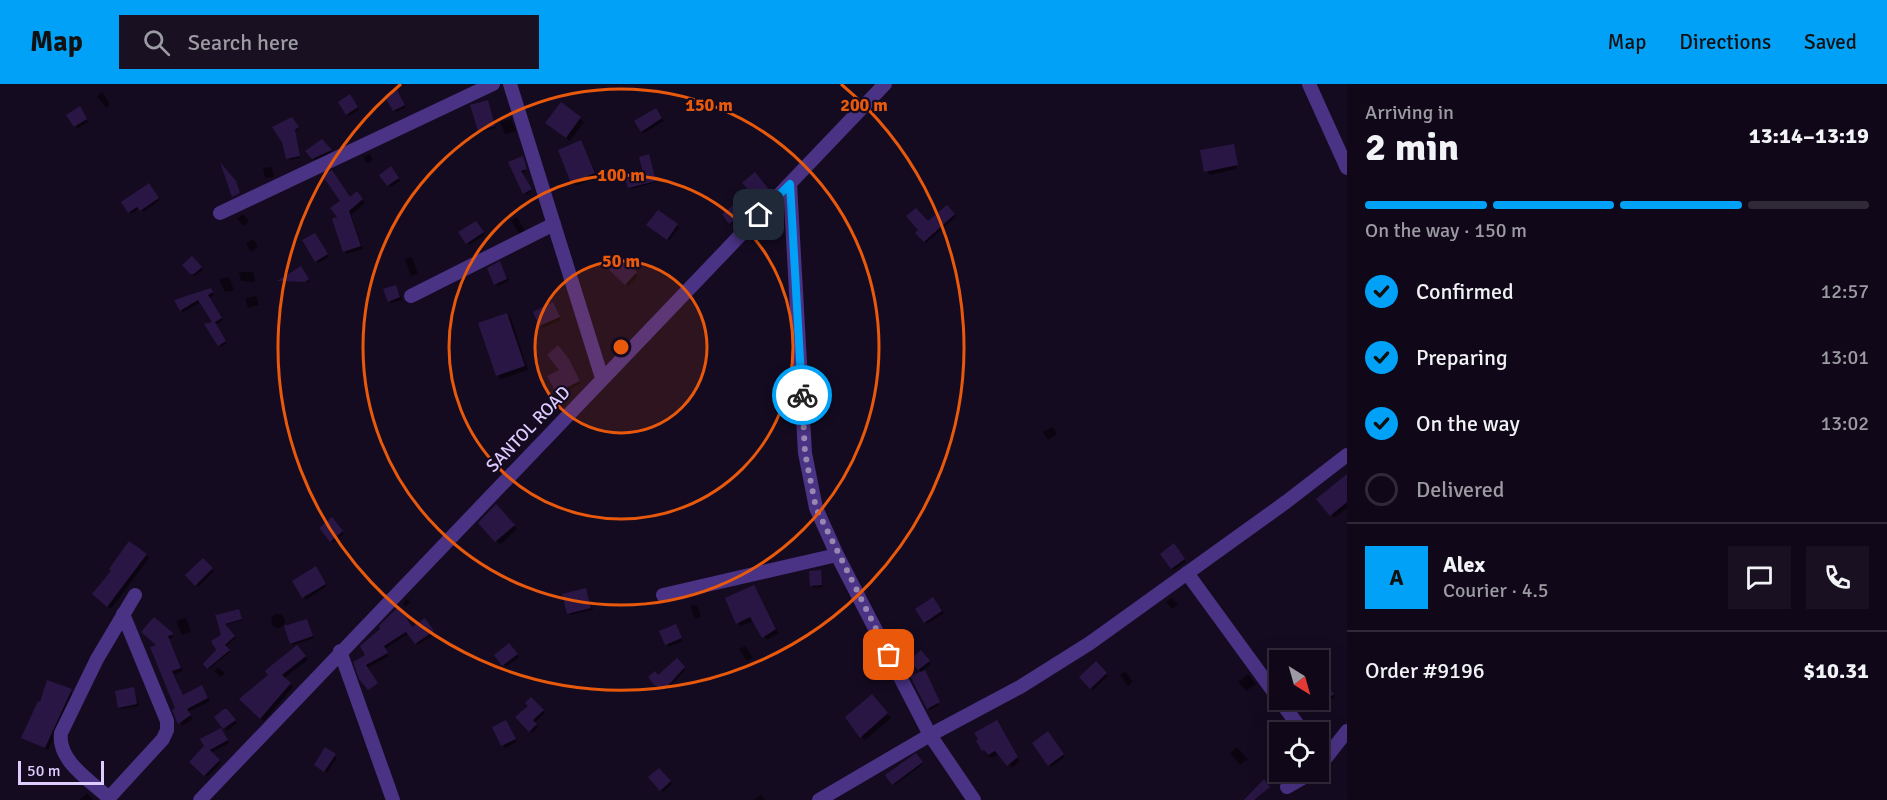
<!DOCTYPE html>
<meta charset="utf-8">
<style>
body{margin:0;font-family:Signika,sans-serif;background:#191122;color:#f1f3f6;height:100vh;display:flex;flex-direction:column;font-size:22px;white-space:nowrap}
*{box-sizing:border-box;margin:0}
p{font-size:20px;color:#9c9aa2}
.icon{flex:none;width:33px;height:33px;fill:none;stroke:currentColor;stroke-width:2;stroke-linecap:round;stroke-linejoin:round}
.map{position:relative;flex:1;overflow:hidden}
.drawer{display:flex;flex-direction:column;background:#100819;width:540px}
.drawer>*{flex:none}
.needle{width:39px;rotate:143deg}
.controls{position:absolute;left:1269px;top:566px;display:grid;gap:12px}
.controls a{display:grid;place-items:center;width:60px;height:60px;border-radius:0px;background:#100819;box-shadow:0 6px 24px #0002,0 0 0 2px #302938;font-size:30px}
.scale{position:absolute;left:18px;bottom:15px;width:86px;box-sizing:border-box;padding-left:6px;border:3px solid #deccff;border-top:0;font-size:16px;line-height:21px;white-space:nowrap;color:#deccff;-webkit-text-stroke:4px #150b21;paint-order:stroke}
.pin{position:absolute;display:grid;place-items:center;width:51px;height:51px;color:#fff;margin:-26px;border-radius:12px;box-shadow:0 3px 9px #0006}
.courier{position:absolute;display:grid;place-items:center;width:60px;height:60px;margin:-30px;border:4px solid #00a1f7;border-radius:50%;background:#fff;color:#222;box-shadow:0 2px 8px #0007}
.overview em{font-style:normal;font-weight:700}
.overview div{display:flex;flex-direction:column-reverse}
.overview{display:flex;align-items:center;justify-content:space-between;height:102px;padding:0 18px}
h1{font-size:39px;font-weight:700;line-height:45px}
.bar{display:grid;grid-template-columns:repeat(4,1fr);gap:9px 6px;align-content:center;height:72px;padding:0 18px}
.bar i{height:8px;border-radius:4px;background:#302938}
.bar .on{background:#00a1f7}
.bar p{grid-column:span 4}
.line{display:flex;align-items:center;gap:15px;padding:0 18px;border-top:2px solid #302938}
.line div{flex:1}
.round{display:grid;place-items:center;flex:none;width:63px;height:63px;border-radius:0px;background:#191122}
ol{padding:0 18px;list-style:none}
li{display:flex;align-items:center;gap:18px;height:66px}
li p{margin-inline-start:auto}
li .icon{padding:6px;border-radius:50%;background:#00a1f7;color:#111;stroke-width:4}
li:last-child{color:#9c9aa2}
li i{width:33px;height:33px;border:3px solid #302938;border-radius:50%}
header{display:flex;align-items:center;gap:36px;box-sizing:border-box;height:84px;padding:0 30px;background:#00a1f7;color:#111}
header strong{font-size:28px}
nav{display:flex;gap:33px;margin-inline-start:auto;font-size:21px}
.search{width:420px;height:54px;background:#191122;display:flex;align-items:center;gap:15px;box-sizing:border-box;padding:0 21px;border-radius:0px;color:#9c9aa2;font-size:22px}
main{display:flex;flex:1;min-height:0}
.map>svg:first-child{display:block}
.shadow{fill:#0007}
.building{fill:#2a1644}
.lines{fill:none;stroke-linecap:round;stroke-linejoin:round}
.minor{stroke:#4a3284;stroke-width:14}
.done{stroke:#9888b1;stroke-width:6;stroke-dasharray:0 10.8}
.route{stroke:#00a1f7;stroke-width:8}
.ring{fill:none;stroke:#e8590c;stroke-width:3}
.labels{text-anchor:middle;stroke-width:4.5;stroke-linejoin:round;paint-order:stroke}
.street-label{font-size:18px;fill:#deccff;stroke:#150b21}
.centre{fill:#e8590c;stroke:#150b21;stroke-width:3}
.ring-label{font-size:18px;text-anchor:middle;font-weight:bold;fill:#e8590c;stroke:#150b21;stroke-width:4.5;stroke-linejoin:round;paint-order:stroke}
</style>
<header>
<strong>Map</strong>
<div class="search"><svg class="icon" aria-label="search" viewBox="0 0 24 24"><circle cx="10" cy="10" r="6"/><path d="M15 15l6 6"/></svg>Search here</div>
<nav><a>Map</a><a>Directions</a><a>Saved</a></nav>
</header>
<main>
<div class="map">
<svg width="1347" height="716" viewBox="0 0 1347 716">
<rect width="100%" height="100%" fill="#150b21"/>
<path class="shadow" d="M 102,8 L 110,20 L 106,24 L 97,12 Z
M 399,10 L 406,23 L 396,28 L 394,26 Z
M 352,14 L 359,26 L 349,32 L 347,30 Z
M 487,18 L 496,44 L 481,48 L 479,46 Z
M 561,20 L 584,38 L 570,57 L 550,42 Z
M 82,27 L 88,38 L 77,45 L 75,42 Z
M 658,28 L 664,37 L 644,49 L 642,47 Z
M 511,35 L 516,47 L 505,50 L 500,38 Z
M 293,36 L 299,45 L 295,48 L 300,74 L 289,76 Z
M 322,57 L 332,68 L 315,76 L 308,67 Z
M 581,58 L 598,93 L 576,102 L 572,98 Z
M 1233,61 L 1237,85 L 1210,91 L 1206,87 Z
M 370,70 L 373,76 L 367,80 L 363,73 Z
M 648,72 L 657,98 L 632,105 L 630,103 L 645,89 Z
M 522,74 L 526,88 L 522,89 L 532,107 L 526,111 L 510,78 Z
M 263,84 L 272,83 L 274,93 L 265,94 Z
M 393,87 L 400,97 L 391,103 L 381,91 Z
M 755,90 L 772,110 L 761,121 L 733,141 L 724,130 L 752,108 Z
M 151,103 L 160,116 L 143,128 L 140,124 L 131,130 L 129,128 Z
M 357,109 L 365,119 L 351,131 L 363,165 L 347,170 L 344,167 L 340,134 L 350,115 Z
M 947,123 L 956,133 L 926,159 L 917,149 Z
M 243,130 L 249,137 L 244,142 L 237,135 Z
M 517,133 L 525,147 L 519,150 L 511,136 Z
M 478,141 L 485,151 L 469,161 L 467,159 Z
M 677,141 L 679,144 L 669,157 L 650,143 Z
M 317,153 L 329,173 L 318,179 L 316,177 Z
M 253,155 L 258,163 L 251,168 L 246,160 Z
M 412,173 L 418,190 L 411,192 L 405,175 Z
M 192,174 L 203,186 L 194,192 L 184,181 Z
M 622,176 L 638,192 L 628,202 L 612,186 Z
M 501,182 L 509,197 L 498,202 L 496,200 Z
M 301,184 L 310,198 L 279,197 Z
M 239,188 L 253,188 L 255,198 L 241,197 Z
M 229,193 L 234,206 L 225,208 L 219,195 Z
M 396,202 L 402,216 L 391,219 L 389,217 Z
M 211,206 L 214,211 L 208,214 L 223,236 L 215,241 L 227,259 L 221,263 L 214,240 L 201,218 L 183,228 L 181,226 Z
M 256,212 L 259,221 L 248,224 L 245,214 Z
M 553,220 L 561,236 L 543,244 L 535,228 Z
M 507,230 L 511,234 L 528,286 L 501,295 L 497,291 Z
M 571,279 L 581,299 L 559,311 L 549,293 Z
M 1053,343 L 1057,350 L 1048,356 L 1043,348 Z
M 1347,392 L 1347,424 L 1334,434 L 1331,431 Z
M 496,422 L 517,445 L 500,461 L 480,439 Z
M 332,435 L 344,450 L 333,459 L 321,444 Z
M 1176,464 L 1186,478 L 1174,486 L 1172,484 Z
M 146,471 L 149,474 L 111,525 L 97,513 L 113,487 Z
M 203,476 L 214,487 L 198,503 L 187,491 Z
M 318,487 L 327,502 L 306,516 L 294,498 Z
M 820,487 L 823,503 L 814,504 L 812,502 Z
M 754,503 L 779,549 L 767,556 L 754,537 L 741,542 L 737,539 Z
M 586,505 L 593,526 L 570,531 L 568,529 Z
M 1172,514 L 1178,521 L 1172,525 L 1166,518 Z
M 407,515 L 410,519 L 405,523 L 403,519 Z
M 935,517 L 944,529 L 927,540 L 925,538 Z
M 697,521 L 701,533 L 695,535 L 690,522 Z
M 239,527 L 242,536 L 224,541 L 236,554 L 225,563 L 230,568 L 209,585 L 205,580 L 218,567 L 223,552 L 218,532 Z
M271 537a7 7 0 1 1 14 0a7 7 0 1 1-14 0Z
M 186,534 L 191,548 L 182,551 L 176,537 Z
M 154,535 L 174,553 L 169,555 L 183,587 L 174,590 L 183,612 L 202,603 L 210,617 L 188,628 L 193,635 L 182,642 Z
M 306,536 L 314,554 L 293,561 L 291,559 Z
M 427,538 L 435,550 L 418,561 L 409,549 L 385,565 L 389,572 L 367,584 L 361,594 L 367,572 L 382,545 L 412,545 Z
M 676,542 L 683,557 L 669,563 L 661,548 Z
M 745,562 L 753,574 L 747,577 L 739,565 Z
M 511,563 L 519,573 L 506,583 L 496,571 Z
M 300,566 L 308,576 L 284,594 L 293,603 L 264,637 L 241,615 Z
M 921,568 L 931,580 L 923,586 L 939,621 L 930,626 L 912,593 L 922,589 L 911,576 Z
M 677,576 L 685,586 L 666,607 L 657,602 L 658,593 Z
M 1096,579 L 1108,592 L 1093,606 L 1081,593 Z
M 218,583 L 225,589 L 221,593 L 214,587 Z
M 1125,587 L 1133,598 L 1128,602 L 1120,591 Z
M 1248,590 L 1256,600 L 1246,607 L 1238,598 Z
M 48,598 L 75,610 L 48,666 L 23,653 L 41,620 Z
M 133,605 L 139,622 L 122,625 L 119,623 Z
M 1329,605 L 1335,613 L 1313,628 L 1309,615 L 1318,615 Z
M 531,615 L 545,629 L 534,639 L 538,643 L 532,649 L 517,633 L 530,622 Z
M 876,616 L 891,634 L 865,656 L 861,653 Z
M 229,629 L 237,639 L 227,647 L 216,633 Z
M 997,638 L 1020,677 L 1012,684 L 999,670 L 992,674 L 986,670 L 976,649 Z
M 508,640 L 517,658 L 505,664 L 494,644 Z
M 223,648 L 229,659 L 210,669 L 221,679 L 207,693 L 191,677 Z
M 1050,651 L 1065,673 L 1051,683 L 1049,681 Z
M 1280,656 L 1280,676 L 1270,663 Z
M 1237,663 L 1248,675 L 1240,681 L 1230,669 Z
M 326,666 L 337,674 L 327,689 L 318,683 Z
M 916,671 L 923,680 L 895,701 L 887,692 Z
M 659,686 L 672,700 L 663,708 L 650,693 Z
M 87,709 L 93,716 L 79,716 Z
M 761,711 L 765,716 L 753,716 Z"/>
<path class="building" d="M 397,6 L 405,21 L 393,27 L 385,13 Z
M 350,10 L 358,23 L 346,31 L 338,18 Z
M 488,16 L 495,42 L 478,47 L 470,21 Z
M 561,18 L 581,33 L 566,54 L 545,39 Z
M 80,22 L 87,35 L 74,43 L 66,31 Z
M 656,24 L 662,34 L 641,48 L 634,37 Z
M 292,33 L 299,43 L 295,46 L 300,72 L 286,75 L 282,58 L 272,43 Z
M 322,55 L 332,66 L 312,75 L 305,67 Z
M 581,56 L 595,89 L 571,99 L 558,66 Z
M 1234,60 L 1238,81 L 1204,88 L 1200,66 Z
M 649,70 L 656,97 L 628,104 L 625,94 L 643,88 L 639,73 Z
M 523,72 L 527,85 L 521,87 L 532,105 L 523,110 L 508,78 Z
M 220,78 L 236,97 L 240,109 L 232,113 Z
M 391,82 L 399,94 L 387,102 L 379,91 Z
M 332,86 L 350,113 L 357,107 L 363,115 L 349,127 L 361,162 L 343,168 L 332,135 L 337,133 L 330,124 L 340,117 L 322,91 Z
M 755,88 L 770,107 L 759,119 L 729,140 L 722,130 L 750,108 L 742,99 Z
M 149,99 L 159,114 L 140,127 L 137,123 L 128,129 L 121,118 Z
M 947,121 L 955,130 L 924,158 L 915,149 L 918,146 L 906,132 L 916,124 L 928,137 Z
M 658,126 L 678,140 L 667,156 L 646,141 Z
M 476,137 L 484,148 L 466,160 L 458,148 Z
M 315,149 L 328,170 L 315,178 L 302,156 Z
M 192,172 L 202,183 L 194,190 L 190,190 L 182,181 Z
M 622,173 L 637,188 L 625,201 L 609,186 Z
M 500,177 L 507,195 L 494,201 L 487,184 Z
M 301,182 L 309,195 L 305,198 L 277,197 Z
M 396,201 L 400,213 L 388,218 L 383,205 Z
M 211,204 L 213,208 L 208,211 L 222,234 L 215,238 L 226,257 L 218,262 L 204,240 L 212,238 L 198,216 L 180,227 L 174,216 Z
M 553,218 L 560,233 L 539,242 L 533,228 Z
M 507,229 L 525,282 L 496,292 L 478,239 Z
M 558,261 L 569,275 L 580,297 L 556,309 L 547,292 L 559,286 L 547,271 Z
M 1347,390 L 1347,418 L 1330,432 L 1316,415 Z
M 496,420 L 515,441 L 495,458 L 478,439 Z
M 332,433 L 343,447 L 330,458 L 319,444 Z
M 129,457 L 147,470 L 107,523 L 92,510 L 111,487 L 109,485 Z
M 1174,459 L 1185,475 L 1171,485 L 1160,470 Z
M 203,474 L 213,484 L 195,502 L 185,491 Z
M 316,482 L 326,500 L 302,514 L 292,497 Z
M 821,486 L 822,501 L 810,502 L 809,487 Z
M 754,501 L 776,545 L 762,554 L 750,533 L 736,540 L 725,514 Z
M 586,504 L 591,524 L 567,530 L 562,510 Z
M 933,513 L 942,527 L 924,539 L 915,525 Z
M 399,522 L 412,543 L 425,534 L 434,547 L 415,560 L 406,548 L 384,562 L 388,569 L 366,581 L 378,599 L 368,606 L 359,595 L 353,578 L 365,571 L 360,562 L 380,545 L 379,542 Z
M 239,525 L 242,535 L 225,540 L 235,552 L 225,561 L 230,566 L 207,585 L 203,580 L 216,566 L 211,557 L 221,551 L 215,529 L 217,531 Z
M 154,533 L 174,550 L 168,552 L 181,584 L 172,587 L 183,611 L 202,601 L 208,614 L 187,625 L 191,631 L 178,640 L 172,626 L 175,624 L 150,563 L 156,561 L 141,548 Z
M 307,535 L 313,552 L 290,560 L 284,542 Z
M 676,540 L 682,554 L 665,561 L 659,547 Z
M 509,559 L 518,570 L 502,582 L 494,571 Z
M 297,561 L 306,572 L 282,591 L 291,599 L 260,635 L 239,615 L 268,591 L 265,587 L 272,581 Z
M 921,566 L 930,577 L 918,586 L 909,576 Z
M 677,574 L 685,583 L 664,606 L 654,601 L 648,593 L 655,587 L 658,591 Z
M 1096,577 L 1107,589 L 1090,605 L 1079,593 Z
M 925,586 L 940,618 L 927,625 L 910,592 Z
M 47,596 L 72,605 L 45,664 L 21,654 L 38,617 L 40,618 Z
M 1327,601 L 1334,610 L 1310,627 L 1302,615 L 1318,615 L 1318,606 Z
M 134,603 L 137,620 L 118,624 L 115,607 Z
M 872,610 L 888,629 L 860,654 L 845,633 Z
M 531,613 L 544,626 L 533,636 L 537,640 L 529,648 L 515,633 L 528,622 L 525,619 Z
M 224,625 L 227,625 L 236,636 L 223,645 L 214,633 Z
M 506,636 L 516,655 L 501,662 L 492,643 Z
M 997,636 L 1018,673 L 1007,682 L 995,667 L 988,671 L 984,666 L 982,667 L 976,657 L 978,655 L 974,649 Z
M 221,644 L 228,656 L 210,666 L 220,676 L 204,692 L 189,678 L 204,662 L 200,655 Z
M 1048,647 L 1064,670 L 1048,682 L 1032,659 Z
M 325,663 L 336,670 L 324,688 L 314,681 Z
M 916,669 L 923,678 L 892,701 L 885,691 Z
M 659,684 L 671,697 L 660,707 L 648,693 Z
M 1264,695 L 1270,703 L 1254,716 L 1244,716 Z"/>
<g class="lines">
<path class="minor" d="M 510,0 L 602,294
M 1309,0 L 1347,84
M 790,100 L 805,369 L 816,424 L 837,471 L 930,651 L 974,716
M 220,129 L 493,0
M 411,212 L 554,140
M 1187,489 L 1303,648
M 663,511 L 837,471
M 340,567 L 393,716
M 1318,684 L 1347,647
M 1287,703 L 1315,687
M 109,714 C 91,697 57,677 61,649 L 97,575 L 135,511
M 107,716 L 163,655 L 167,646 L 167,637 L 123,530
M 200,716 L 885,0
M 819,716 L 930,651 L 1020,603 L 1090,559 L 1286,418 L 1347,371"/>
</g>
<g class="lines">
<path class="done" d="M 802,311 L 805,369 L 816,424 L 889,571"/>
<path class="route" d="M 759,131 L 790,100 L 802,311"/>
</g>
<circle cx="621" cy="263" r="86" fill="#e8590c" fill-opacity=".12"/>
<g class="ring">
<circle cx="621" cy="263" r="86"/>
<circle cx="621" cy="263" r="172"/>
<circle cx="621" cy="263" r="258"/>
<path d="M841 0A343 343 0 1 1 401 0"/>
</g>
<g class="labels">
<g class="street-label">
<text transform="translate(528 345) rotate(-46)" y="6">SANTOL ROAD</text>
</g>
</g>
<circle cx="621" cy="263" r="9" class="centre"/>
<g class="ring-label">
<text x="864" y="27">200 m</text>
<text x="709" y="27">150 m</text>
<text x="621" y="97">100 m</text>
<text x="621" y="183">50 m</text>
</g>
</svg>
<div class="controls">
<a><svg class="needle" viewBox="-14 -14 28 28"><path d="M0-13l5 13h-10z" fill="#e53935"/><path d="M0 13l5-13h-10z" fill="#9c9aa2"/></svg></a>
<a><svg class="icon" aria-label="locate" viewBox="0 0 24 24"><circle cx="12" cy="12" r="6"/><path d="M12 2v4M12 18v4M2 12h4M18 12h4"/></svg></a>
</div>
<div class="scale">50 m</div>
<div class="pin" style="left:889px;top:571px;background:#ea580c"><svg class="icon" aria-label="bag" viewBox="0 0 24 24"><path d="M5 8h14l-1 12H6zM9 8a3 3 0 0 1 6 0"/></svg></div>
<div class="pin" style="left:759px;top:131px;background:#1f2937"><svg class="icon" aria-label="home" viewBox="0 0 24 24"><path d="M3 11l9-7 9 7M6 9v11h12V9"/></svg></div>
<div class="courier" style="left:802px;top:311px"><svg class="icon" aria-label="bike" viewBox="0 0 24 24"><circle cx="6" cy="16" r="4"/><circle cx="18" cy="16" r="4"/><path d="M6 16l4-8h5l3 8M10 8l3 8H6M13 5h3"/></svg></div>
</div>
<section class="drawer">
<div class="overview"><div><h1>2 min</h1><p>Arriving in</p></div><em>13:14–13:19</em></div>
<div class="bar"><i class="on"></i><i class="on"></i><i class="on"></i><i></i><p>On the way · 150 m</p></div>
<ol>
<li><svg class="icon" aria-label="check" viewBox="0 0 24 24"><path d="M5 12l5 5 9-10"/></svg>Confirmed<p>12:57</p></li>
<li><svg class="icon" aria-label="check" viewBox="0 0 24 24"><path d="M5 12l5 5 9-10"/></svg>Preparing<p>13:01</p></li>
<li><svg class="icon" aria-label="check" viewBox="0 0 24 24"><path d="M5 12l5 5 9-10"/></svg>On the way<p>13:02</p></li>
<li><i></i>Delivered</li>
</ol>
<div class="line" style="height:108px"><b class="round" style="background:#00a1f7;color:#111">A</b><div><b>Alex</b><p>Courier · 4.5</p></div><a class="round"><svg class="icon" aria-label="chat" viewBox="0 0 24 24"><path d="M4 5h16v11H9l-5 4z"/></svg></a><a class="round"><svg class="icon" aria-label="phone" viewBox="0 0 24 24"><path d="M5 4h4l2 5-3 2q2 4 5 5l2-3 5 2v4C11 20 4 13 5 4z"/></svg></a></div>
<div class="line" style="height:78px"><div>Order #9196</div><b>$10.31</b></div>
</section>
</main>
